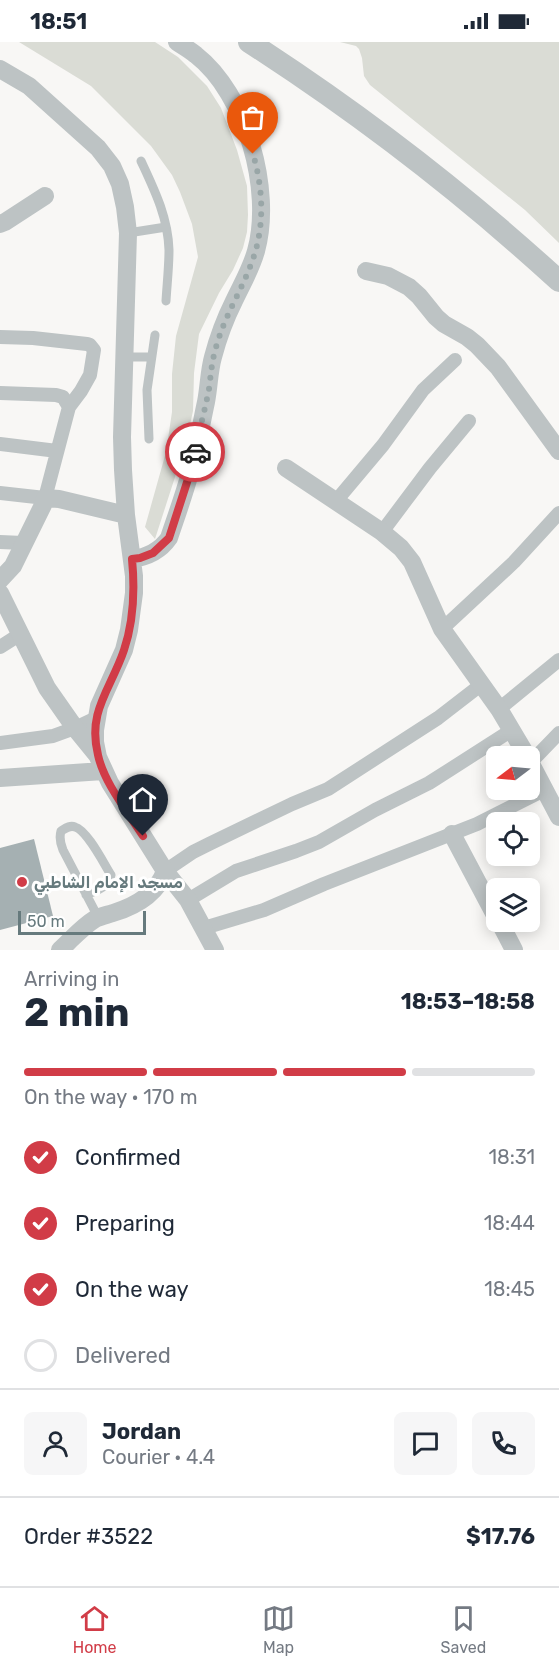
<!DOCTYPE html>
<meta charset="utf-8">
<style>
body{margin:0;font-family:Rubik,Vazirmatn,sans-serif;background:#f6f6f7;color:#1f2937;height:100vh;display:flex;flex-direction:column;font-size:22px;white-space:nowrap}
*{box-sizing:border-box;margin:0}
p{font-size:20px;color:#747a83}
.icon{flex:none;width:33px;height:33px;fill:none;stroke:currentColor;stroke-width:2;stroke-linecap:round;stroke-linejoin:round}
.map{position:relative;height:908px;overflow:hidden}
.drawer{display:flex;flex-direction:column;background:#fff;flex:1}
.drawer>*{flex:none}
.needle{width:39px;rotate:254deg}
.controls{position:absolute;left:486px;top:704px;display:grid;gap:12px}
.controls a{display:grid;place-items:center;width:54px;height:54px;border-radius:9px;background:#fff;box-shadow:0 3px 15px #0003;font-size:30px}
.scale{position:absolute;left:18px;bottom:15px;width:128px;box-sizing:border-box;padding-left:6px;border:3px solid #667a7d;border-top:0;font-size:16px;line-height:21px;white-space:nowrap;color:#667a7d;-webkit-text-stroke:4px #fff;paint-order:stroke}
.pin{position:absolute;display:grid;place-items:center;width:51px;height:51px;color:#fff;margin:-62px -26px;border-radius:50% 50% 50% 0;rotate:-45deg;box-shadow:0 0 6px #0007}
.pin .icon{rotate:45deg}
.courier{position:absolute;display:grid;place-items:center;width:60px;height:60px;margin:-30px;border:4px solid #d13c47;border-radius:50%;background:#fff;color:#222;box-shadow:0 2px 8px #0007}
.headline em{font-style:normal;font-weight:700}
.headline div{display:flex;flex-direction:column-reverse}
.headline{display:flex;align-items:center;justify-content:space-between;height:102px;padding:0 24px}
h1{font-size:39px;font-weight:700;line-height:45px}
.bar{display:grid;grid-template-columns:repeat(4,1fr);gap:9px 6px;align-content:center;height:72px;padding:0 24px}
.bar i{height:8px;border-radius:4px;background:#e0e1e3}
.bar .selected{background:#d13c47}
.bar p{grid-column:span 4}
.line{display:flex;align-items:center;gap:15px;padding:0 24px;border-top:2px solid #e0e1e3}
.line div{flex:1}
.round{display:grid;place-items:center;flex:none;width:63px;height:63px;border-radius:9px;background:#f6f6f7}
ol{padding:0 24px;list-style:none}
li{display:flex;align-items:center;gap:18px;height:66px}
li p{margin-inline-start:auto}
li .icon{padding:6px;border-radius:50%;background:#d13c47;color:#fff;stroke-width:4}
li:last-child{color:#747a83}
li i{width:33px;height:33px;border:3px solid #e0e1e3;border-radius:50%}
.status{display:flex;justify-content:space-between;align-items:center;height:42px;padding:0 30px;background:#fff;direction:ltr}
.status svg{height:16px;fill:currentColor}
.menu{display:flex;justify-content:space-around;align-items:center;height:84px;border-top:2px solid #e0e1e3;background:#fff;font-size:16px;color:#747a83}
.menu a{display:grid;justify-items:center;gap:3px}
.menu .selected{color:#d13c47}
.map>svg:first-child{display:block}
.green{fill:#dadcd5}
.building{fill:#a5b0b2}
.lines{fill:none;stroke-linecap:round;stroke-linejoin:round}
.service{stroke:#bdc3c4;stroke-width:9}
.pedestrian{stroke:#bdc3c4;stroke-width:14}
.minor{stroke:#bdc3c4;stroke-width:18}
.tertiary{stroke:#bdc3c4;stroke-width:22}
.done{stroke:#99a6a7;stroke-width:6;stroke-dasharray:0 10.8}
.route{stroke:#d13c47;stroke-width:8}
.poi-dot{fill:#d13c47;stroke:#fff;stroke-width:2}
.labels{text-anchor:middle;stroke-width:6;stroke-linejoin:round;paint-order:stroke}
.poi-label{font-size:16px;font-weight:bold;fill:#667a7d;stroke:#fff;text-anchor:start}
</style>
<div class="status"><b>18:51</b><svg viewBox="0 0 49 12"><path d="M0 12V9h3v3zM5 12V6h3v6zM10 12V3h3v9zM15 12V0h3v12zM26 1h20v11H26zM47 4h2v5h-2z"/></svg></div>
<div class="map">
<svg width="559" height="908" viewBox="0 0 559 908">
<rect width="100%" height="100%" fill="#f8f7f5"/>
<path class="green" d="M 19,0 L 155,0 L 178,15 L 207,44 L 221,66 L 237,108 L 247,144 L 248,173 L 247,190 L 243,206 L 233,228 L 219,251 L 199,292 L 194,331 L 193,369 L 186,401 L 155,497 L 145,485 L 166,410 L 172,370 L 172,332 L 176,294 L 198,215 L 192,182 L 180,150 L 172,133 L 151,104 L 91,44 Z
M 340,0 L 559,0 L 559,201 L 525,168 L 370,43 L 364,34 L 362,16 L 359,7 L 356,4 Z"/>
<path class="building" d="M 34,797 L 53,874 L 0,888 L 0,806 Z"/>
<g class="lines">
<path class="service" d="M 141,119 C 154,147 168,175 169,208 C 169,225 167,242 166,259
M 128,191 L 166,185
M 124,315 L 151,315
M 149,397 L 147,348 L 155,293
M 86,853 C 97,848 108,846 111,833 C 104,822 87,788 75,785 C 70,783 66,786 61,789 C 59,796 60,801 63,808 L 98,875"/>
<path class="pedestrian" d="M 0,295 L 33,296 L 87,302 L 90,303 L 94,308 L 90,333 L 81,349 L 69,365 L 45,456 L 0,451
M 0,351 L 56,353 L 63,355 L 69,365
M 0,402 L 57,409
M 336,459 L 383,403 L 423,348 L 455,318
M 382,490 L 430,426 L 469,379
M 0,500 L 23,501
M 442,587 L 514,520 L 559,471
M 0,605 L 19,593
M 499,667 L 559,618
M 0,701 L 53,694 L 75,686 L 96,676
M 530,721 L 559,691
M 165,829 L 193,810 L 209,802 L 292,762 L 328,747 L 438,676 L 482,642
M 188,858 L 236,829 L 296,809 L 319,800 L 375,768 L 429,741 L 512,688
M 204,886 L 264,868 L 324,842 L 477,782 L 544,748"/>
<path class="minor" d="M 0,27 L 29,44 L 98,106 L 112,124 L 120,142 L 125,165 L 128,191 L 122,395 L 123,428 L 126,473 L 134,534 L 134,551 L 129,588 L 124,608 L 99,664 L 95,688 L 95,700 L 98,715 L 110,741 L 165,829 L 188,858 L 215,908
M 0,182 L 5,180 L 45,154
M 366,229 L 388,234 L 409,245 L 419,254 L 436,275 L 444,282 L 467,295 L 477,303 L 498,325 L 559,409
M 286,426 L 382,490 L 401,506 L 412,520 L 442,587 L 499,667 L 527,714
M 132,517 C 148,515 160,509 169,496 C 176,475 184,453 190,431 C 197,408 201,383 206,360 C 209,345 209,329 213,315 C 218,296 225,277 234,259 C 242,242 251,227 256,209 C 273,148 246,52 196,13 C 190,8 183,4 177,0
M 0,538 L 13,524 L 43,463 L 45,456 L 59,457 L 126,473
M 0,551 L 47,646 L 75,686 L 97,713
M 530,720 L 559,775
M 0,736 L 103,729
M 452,792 L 496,875
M 499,879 L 514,908
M 60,908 C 72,897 82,885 95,877 C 101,874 107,873 113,871 C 136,864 157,852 165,829"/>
<path class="tertiary" d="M 249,0 C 359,71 463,151 559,239"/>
</g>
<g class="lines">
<path class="done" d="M 195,410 C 199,389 205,368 209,347 C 211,331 212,317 217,302 C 225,274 240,251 250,225 C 265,188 264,150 253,112"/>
<path class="route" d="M 143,794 C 128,770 104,741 98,713 C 87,669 111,647 124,608 C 134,578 135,548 132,517 L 140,516 L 153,511 L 169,496 L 190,431 L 195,410"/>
</g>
<circle class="poi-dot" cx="22" cy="840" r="6"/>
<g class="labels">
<g class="poi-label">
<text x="34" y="846">مسجد الإمام الشاطبي</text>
</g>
</g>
</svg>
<div class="controls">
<a><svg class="needle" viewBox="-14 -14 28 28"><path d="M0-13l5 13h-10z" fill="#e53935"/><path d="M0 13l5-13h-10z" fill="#747a83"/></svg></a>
<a><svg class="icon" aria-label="locate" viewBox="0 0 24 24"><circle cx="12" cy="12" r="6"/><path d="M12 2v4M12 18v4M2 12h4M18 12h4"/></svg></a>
<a><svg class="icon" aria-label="layers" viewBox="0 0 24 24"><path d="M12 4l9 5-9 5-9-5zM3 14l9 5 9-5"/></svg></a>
</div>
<div class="scale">50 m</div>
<div class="pin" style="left:253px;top:112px;background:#ea580c"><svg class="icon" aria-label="bag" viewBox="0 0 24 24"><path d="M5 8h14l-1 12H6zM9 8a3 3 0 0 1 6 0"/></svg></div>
<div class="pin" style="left:143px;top:794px;background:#1f2937"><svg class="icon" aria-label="home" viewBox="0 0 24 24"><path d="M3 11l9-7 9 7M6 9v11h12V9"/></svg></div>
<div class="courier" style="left:195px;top:410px"><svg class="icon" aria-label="car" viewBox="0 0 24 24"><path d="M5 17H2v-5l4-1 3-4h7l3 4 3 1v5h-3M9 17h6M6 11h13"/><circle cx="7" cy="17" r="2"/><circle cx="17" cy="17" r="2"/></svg></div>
</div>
<section class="drawer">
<div class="headline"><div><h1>2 min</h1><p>Arriving in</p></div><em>18:53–18:58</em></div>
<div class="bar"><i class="selected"></i><i class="selected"></i><i class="selected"></i><i></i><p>On the way · 170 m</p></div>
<ol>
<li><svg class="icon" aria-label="check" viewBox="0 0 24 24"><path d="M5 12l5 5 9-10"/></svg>Confirmed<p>18:31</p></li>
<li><svg class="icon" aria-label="check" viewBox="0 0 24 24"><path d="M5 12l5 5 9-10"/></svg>Preparing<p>18:44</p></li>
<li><svg class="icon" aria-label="check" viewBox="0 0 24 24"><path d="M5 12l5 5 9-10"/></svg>On the way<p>18:45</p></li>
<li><i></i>Delivered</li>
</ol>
<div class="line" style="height:108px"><a class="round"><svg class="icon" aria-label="person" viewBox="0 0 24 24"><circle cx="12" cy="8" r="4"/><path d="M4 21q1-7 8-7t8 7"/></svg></a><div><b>Jordan</b><p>Courier · 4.4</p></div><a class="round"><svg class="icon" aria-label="chat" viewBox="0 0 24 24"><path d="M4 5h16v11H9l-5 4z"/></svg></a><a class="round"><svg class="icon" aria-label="phone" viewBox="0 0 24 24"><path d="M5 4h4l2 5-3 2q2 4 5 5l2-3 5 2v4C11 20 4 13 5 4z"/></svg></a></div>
<div class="line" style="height:78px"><div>Order #3522</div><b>$17.76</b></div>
</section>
<nav class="menu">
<a class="selected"><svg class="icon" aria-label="home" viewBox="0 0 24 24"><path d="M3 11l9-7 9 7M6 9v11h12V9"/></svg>Home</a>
<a><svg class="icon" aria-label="map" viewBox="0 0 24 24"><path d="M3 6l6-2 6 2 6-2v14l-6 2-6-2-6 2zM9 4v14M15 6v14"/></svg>Map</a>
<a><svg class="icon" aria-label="saved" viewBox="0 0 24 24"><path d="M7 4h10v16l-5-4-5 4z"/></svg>Saved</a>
</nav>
